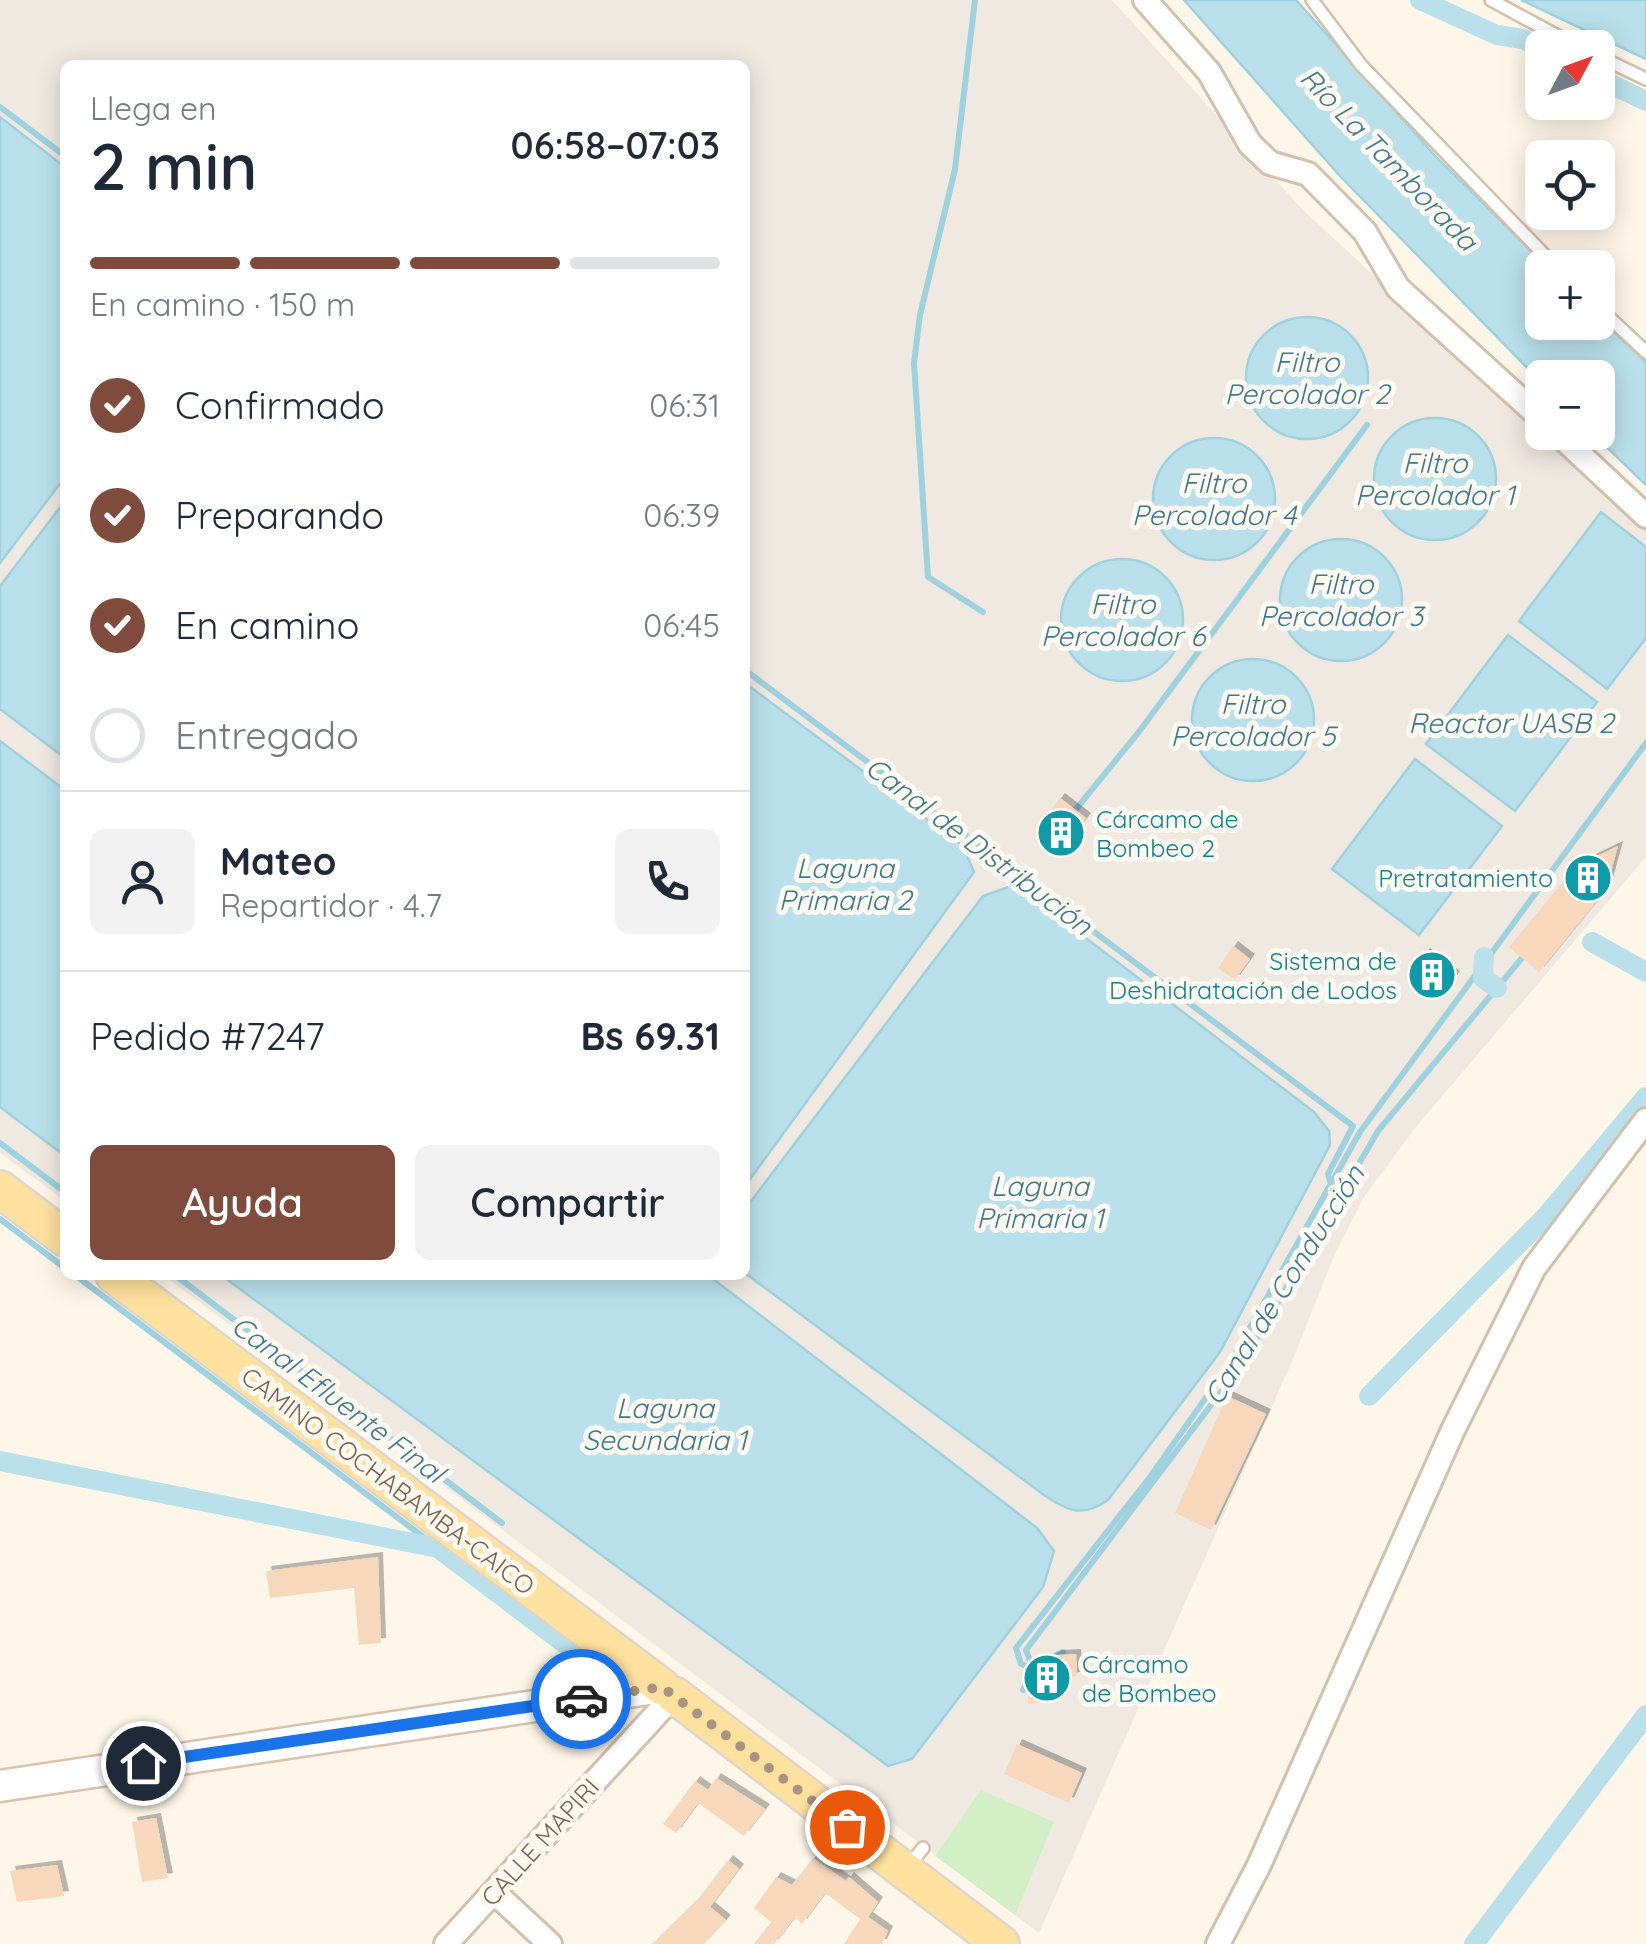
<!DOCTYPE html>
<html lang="es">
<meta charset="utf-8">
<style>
body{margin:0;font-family:Quicksand,sans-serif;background:#f2f2f3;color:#1f2937;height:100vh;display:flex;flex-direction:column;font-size:38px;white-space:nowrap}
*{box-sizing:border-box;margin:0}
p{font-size:32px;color:#747a83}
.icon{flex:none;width:55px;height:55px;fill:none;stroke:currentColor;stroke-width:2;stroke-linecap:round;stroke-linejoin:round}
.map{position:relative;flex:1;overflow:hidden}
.details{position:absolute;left:60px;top:60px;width:690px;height:1220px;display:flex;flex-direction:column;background:#fff;border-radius:15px;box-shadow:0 5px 25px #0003}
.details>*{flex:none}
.needle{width:65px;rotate:49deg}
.controls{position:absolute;left:1525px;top:30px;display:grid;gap:20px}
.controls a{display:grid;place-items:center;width:90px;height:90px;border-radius:15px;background:#fff;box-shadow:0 5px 25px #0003;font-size:50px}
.pin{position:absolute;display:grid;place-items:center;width:85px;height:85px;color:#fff;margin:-42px;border:5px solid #fff;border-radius:50%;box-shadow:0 2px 10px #0007}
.courier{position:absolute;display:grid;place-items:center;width:100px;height:100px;margin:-50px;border:8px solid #1a73e8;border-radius:50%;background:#fff;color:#222;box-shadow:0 2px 12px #0007}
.summary em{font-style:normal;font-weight:600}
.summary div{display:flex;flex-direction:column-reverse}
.summary{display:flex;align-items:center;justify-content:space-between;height:170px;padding:0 30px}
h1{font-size:65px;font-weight:600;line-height:75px}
.bar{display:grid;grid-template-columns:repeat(4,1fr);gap:15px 10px;align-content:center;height:120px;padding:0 30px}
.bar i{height:12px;border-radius:8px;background:#e0e1e3}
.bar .current{background:#7f4b3c}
.bar p{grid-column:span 4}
.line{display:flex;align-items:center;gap:25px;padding:0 30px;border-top:2px solid #e0e1e3}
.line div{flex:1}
.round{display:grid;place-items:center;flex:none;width:105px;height:105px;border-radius:15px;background:#f2f2f3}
ol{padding:0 30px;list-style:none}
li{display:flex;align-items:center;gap:30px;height:110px}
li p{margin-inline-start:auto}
li .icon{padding:10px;border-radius:50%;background:#7f4b3c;color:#fff;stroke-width:4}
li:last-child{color:#747a83}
li i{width:55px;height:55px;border:5px solid #e0e1e3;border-radius:50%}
.primary-button{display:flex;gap:20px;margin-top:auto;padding:20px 30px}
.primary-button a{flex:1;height:115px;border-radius:15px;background:#7f4b3c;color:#fff;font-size:40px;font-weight:600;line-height:115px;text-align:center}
.primary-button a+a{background:#f2f2f3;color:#1f2937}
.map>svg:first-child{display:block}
.industrial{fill:#efe9e2}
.green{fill:#d3efc5}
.water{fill:#bae1eb;stroke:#9fd1de;stroke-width:2.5}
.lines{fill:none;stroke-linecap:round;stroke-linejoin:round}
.stream{stroke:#9fd1de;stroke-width:6}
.canal{stroke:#bae1eb;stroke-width:20}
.building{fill:#f7d8bd;filter:url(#shadow)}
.service-casing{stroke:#d3c0ac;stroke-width:16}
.minor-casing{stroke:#d3c0ac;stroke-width:28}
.secondary-casing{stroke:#d9c2ac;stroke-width:35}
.primary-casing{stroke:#ddd5cf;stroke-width:40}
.service{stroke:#fff;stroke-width:11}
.minor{stroke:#fff;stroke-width:22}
.secondary{stroke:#fff;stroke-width:30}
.primary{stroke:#ffe19f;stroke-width:35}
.done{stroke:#aa9480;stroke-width:10;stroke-dasharray:0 18}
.route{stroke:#1a73e8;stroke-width:12}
.labels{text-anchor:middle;stroke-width:10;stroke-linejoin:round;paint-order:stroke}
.culture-label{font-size:25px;fill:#0d838f;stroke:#fffaf1;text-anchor:start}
.street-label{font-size:25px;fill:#7d5e48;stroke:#fffaf1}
.water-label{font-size:28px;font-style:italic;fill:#3c798b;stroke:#fffaf1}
</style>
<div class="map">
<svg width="1646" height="1944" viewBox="0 0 1646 1944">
<defs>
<filter id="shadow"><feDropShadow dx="5" dy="-5" stdDeviation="0" flood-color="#0004"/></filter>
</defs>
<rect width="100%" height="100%" fill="#fef7e9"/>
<path class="industrial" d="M 0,0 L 1112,0 L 1304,211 L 1646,526 L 1646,857 L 1415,1128 L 1364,1197 L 1334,1256 L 1293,1359 L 1039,1933 L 163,1275 L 745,1275 L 745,65 L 65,65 L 65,1201 L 0,1153 Z"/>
<path class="green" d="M 981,1790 L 1054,1822 L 1015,1915 L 935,1856 Z"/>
<path class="water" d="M 1184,0 L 1296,0 L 1437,158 L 1548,267 L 1542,268 L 1542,322 L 1598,322 L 1598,317 L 1646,362 L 1646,485 L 1592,433 L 1598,432 L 1598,378 L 1542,378 L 1542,383 L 1339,175 Z
M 1521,0 L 1646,0 L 1646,59 Z
M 0,117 L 65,167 L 65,477 L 0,563 Z
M1246 378a61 61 0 1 1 122 0a61 61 0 1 1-122 0Z
M1374 479a61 61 0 1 1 122 0a61 61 0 1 1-122 0Z
M1153 499a61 61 0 1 1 122 0a61 61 0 1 1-122 0Z
M 65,501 L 65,758 L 0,709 L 0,586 Z
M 1601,512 L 1646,547 L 1646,638 L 1607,689 L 1519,621 Z
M1280 600a61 61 0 1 1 122 0a61 61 0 1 1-122 0Z
M1061 620a61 61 0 1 1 122 0a61 61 0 1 1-122 0Z
M 1508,635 L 1597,702 L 1515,811 L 1426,744 Z
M1192 720a61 61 0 1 1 122 0a61 61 0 1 1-122 0Z
M 745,683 L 963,846 L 974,872 L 745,1186 Z
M 0,741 L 65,790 L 65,1156 L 0,1107 Z
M 1415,759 L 1502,826 L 1419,935 L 1332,869 Z
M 1011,886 L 1023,890 L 1314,1112 L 1329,1131 L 1330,1145 L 1220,1352 L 1108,1500 C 1082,1518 1068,1511 1044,1495 L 745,1273 L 745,1209 L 983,896 Z
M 221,1275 L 708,1275 L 1037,1528 L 1054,1551 L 1043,1587 L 912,1759 L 888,1766 Z"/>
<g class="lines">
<path class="stream" d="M 975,0 L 955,169 L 920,315 L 914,363 L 928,577 L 983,612
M 0,107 L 65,156
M 745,670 L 1353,1126 L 1328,1174 L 1331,1184
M 1072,814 L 1138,733 L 1367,425
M 0,1143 L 65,1192
M 0,1219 L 65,1268
M 75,1275 L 438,1548
M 175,1275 L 502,1523
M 1032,1666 L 1026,1650 L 1242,1364 L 1378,1131 L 1522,958
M 1030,1667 L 1021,1664 L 1016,1648 L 1150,1477 L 1229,1365 L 1360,1132 L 1646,743
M 1023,1690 L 1037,1663 L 1063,1652"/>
<path class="canal" d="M 1420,0 L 1497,35 L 1523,39 L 1542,49
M 1598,78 L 1646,101
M 1592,942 L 1646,972
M 1484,957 L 1483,978 L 1497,988
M 1369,1396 L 1547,1215 L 1646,1097
M 0,1461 L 438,1548 L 610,1678
M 1474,1944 L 1646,1715"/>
</g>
<path class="building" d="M 1060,798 L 1086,818 L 1065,845 L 1039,825 Z
M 1618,846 L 1606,890 L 1539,972 L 1509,947 L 1576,866 Z
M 1233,946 L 1250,959 L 1235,980 L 1218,968 Z
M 1425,953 L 1455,976 L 1440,997 L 1409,974 Z
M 1227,1396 L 1266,1414 L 1211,1530 L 1175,1513 Z
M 378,1557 L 381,1643 L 359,1645 L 354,1588 L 270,1598 L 266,1571 Z
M 1076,1654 L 1077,1676 L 1058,1682 L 1050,1701 L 1028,1704 L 1028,1683 L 1038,1665 L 1057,1655 Z
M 1017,1744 L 1082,1773 L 1069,1803 L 1004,1774 Z
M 716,1778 L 765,1809 L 744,1836 L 698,1803 L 676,1833 L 663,1824 L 695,1781 L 708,1790 Z
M 156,1818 L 168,1878 L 142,1882 L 132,1822 Z
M 813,1858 L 846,1881 L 849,1877 L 878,1902 L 868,1917 L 888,1931 L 882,1944 L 844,1944 L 860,1919 L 825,1893 L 802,1924 L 795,1917 L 774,1944 L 754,1944 L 771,1922 L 754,1908 L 776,1877 L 792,1885 Z
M 728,1860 L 739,1869 L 710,1907 L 726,1920 L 704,1944 L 652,1944 L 699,1898 Z
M 57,1865 L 64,1896 L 17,1902 L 10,1871 Z"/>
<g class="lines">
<g class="service-casing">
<path id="service" d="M 1312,0 L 1361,65 L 1557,268
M 1491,0 L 1580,48
M 1598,56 L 1646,79
M 1598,307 L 1646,352
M 907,1868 L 923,1848"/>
</g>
<g class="minor-casing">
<path id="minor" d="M 1145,0 L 1209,72 L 1250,144 L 1270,163 L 1308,174 L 1365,232 L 1398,288 L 1542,419
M 1556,432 L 1646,516
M 495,1893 L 550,1944
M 446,1944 L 674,1695
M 1218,1944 L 1259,1865 L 1453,1430 L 1534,1268 L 1646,1120"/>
</g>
<g class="secondary-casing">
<path id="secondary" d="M 0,1786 L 662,1687 L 674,1695"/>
</g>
<g class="primary-casing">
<path id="primary" d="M 0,1189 L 65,1238
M 114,1275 L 662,1687
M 674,1695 L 1001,1944"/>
</g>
<use href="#service" class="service"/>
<use href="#minor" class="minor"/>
<use href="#secondary" class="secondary"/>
<use href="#primary" class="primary"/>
</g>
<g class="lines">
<path class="done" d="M 581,1699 L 662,1687 L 847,1827"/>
<path class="route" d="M 143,1763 L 581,1699"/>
</g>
<defs>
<g id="building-disc" transform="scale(2.5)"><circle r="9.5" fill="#0f9aa8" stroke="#fffaf1"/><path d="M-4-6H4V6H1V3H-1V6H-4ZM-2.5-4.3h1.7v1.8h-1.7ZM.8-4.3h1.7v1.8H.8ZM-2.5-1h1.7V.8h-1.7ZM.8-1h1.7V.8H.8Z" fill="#fff"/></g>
</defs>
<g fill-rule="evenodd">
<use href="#building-disc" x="1061" y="833"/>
<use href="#building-disc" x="1588" y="878"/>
<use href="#building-disc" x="1432" y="975"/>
<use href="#building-disc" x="1047" y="1678"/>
</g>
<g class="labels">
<g class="culture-label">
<text x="1096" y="828">Cárcamo de<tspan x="1096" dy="29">Bombeo 2</tspan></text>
<text x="1553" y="887" text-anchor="end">Pretratamiento</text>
<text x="1397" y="970" text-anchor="end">Sistema de<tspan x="1397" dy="29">Deshidratación de Lodos</tspan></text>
<text x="1082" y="1673">Cárcamo<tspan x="1082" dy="29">de Bombeo</tspan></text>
</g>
<g class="street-label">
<text transform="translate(388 1481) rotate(37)" y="9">CAMINO COCHABAMBA-CAICO</text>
<text transform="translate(540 1842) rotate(-48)" y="9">CALLE MAPIRI</text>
</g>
<g class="water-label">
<text transform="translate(1389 159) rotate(46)" y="10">Río La Tamborada</text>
<text x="1307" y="372">Filtro<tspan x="1307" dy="32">Percolador 2</tspan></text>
<text x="1435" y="473">Filtro<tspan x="1435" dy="32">Percolador 1</tspan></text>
<text x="1214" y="493">Filtro<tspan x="1214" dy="32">Percolador 4</tspan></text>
<text x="1341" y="594">Filtro<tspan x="1341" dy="32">Percolador 3</tspan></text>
<text x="1123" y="614">Filtro<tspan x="1123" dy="32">Percolador 6</tspan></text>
<text x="1253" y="714">Filtro<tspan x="1253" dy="32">Percolador 5</tspan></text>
<text x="1511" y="733">Reactor UASB 2</text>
<text transform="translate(979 846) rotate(37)" y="10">Canal de Distribución</text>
<text x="845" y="878">Laguna<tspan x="845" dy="32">Primaria 2</tspan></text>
<text x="1040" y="1196">Laguna<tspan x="1040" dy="32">Primaria 1</tspan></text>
<text transform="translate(1284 1285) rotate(-58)" y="10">Canal de Conducción</text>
<text transform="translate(338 1399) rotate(37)" y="10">Canal Efluente Final</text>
<text x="665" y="1418">Laguna<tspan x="665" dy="32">Secundaria 1</tspan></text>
</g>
</g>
</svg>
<div class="controls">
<a><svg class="needle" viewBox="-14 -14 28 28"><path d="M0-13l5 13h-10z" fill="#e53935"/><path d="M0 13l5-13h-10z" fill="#747a83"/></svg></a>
<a><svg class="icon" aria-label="locate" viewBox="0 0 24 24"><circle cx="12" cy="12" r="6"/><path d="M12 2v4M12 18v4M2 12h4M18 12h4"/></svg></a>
<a>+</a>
<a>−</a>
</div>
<div class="pin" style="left:847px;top:1827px;background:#ea580c"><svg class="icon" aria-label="bag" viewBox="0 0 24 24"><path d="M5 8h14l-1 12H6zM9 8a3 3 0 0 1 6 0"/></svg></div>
<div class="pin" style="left:143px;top:1763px;background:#1f2937"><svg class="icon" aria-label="home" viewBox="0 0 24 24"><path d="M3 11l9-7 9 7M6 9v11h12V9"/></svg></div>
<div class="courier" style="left:581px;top:1699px"><svg class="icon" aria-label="car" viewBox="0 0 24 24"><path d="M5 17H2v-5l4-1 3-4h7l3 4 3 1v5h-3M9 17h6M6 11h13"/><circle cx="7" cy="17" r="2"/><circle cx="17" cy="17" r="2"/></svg></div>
<section class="details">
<div class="summary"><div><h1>2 min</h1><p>Llega en</p></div><em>06:58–07:03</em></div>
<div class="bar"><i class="current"></i><i class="current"></i><i class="current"></i><i></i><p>En camino · 150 m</p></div>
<ol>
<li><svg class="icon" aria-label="check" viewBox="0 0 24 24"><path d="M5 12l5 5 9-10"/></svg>Confirmado<p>06:31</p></li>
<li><svg class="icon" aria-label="check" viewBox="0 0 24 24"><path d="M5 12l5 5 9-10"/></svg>Preparando<p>06:39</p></li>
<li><svg class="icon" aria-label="check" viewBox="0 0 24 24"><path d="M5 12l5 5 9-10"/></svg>En camino<p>06:45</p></li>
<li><i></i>Entregado</li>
</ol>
<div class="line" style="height:180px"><a class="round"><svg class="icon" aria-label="person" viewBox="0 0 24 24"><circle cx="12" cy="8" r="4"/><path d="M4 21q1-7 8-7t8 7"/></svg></a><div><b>Mateo</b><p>Repartidor · 4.7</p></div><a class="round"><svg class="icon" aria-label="phone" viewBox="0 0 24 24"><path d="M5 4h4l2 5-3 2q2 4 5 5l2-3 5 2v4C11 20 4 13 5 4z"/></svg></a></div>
<div class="line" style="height:130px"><div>Pedido #7247</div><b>Bs 69.31</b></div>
<div class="primary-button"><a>Ayuda</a><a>Compartir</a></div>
</section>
</div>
